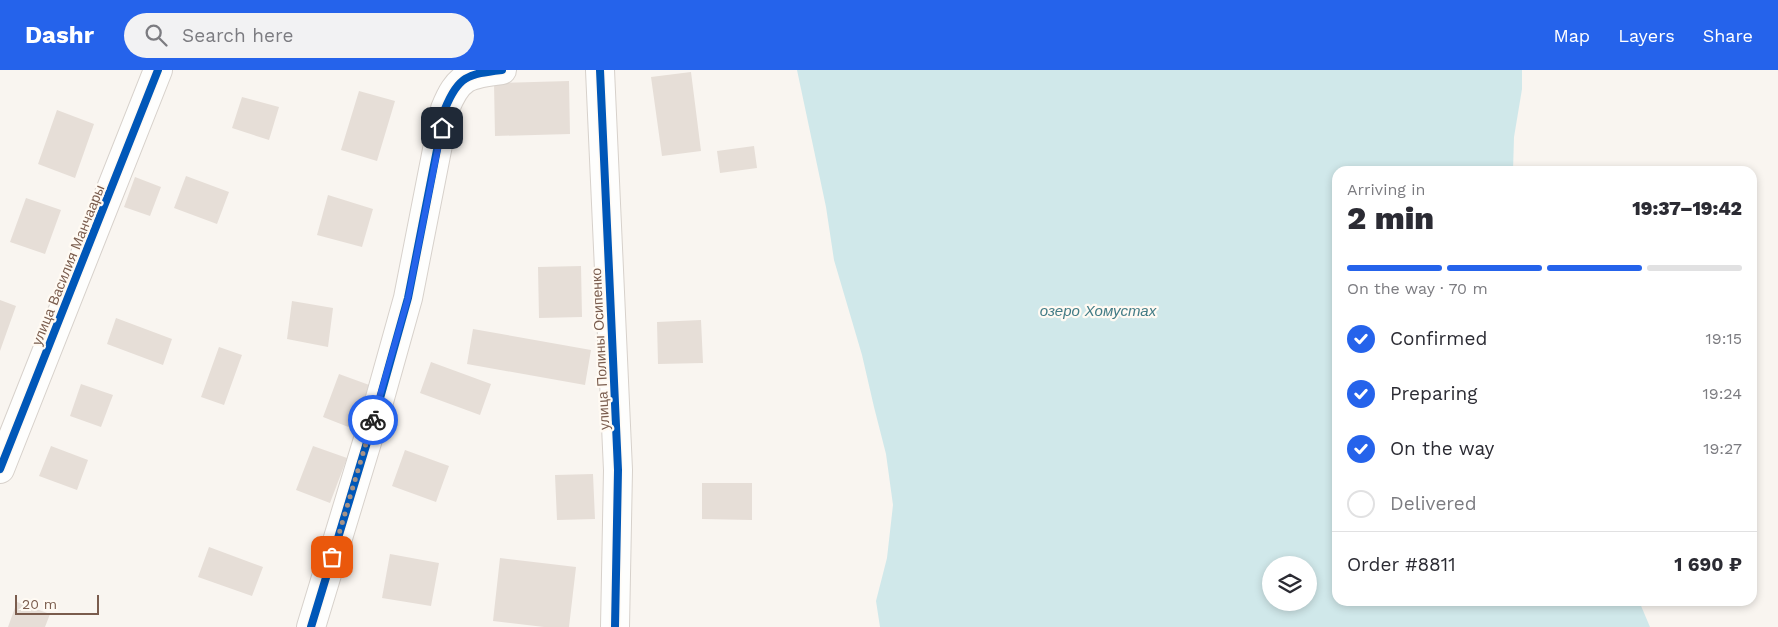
<!DOCTYPE html>
<meta charset="utf-8">
<style>
body{margin:0;font-family:"Work Sans",sans-serif;background:#f2f2f3;color:#2b2b33;height:100vh;display:flex;flex-direction:column;font-size:19px;white-space:nowrap}
*{box-sizing:border-box;margin:0}
p{font-size:16px;color:#7c7c81}
.icon{flex:none;width:28px;height:28px;fill:none;stroke:currentColor;stroke-width:2;stroke-linecap:round;stroke-linejoin:round}
.map{position:relative;flex:1;overflow:hidden}
.panel{position:absolute;left:1332px;top:96px;width:425px;height:440px;display:flex;flex-direction:column;background:#fff;border-radius:15px;box-shadow:0 2px 8px #0003}
.panel>*{flex:none}
.controls{position:absolute;left:1262px;top:486px;display:grid;gap:10px}
.controls a{display:grid;place-items:center;width:55px;height:55px;border-radius:50%;background:#fff;box-shadow:0 2px 8px #0003;font-size:25px}
.scale{position:absolute;left:15px;bottom:12px;width:84px;box-sizing:border-box;padding-left:5px;border:2px solid #7a5c4d;border-top:0;font-size:14px;line-height:18px;white-space:nowrap;color:#7a5c4d;-webkit-text-stroke:4px #fffaf3;paint-order:stroke}
.pin{position:absolute;display:grid;place-items:center;width:42px;height:42px;color:#fff;margin:-21px;border-radius:10px;box-shadow:0 2px 8px #0006}
.courier{position:absolute;display:grid;place-items:center;width:50px;height:50px;margin:-25px;border:4px solid #2563eb;border-radius:50%;background:#fff;color:#222;box-shadow:0 1px 6px #0007}
.summary em{font-style:normal;font-weight:800}
.summary div{display:flex;flex-direction:column-reverse}
.summary{display:flex;align-items:center;justify-content:space-between;height:85px;padding:0 15px}
h1{font-size:32px;font-weight:800;line-height:38px}
.bar{display:grid;grid-template-columns:repeat(4,1fr);gap:8px 5px;align-content:center;height:60px;padding:0 15px}
.bar i{height:6px;border-radius:4px;background:#e1e1e2}
.bar .active{background:#2563eb}
.bar p{grid-column:span 4}
.line{display:flex;align-items:center;gap:12px;padding:0 15px;border-top:1px solid #e1e1e2}
.line div{flex:1}
ol{padding:0 15px;list-style:none}
li{display:flex;align-items:center;gap:15px;height:55px}
li p{margin-inline-start:auto}
li .icon{padding:5px;border-radius:50%;background:#2563eb;color:#fff;stroke-width:4}
li:last-child{color:#7c7c81}
li i{width:28px;height:28px;border:2px solid #e1e1e2;border-radius:50%}
header{display:flex;align-items:center;gap:30px;box-sizing:border-box;height:70px;padding:0 25px;background:#2563eb;color:#fff}
header strong{font-size:24px}
nav{display:flex;gap:28px;margin-inline-start:auto;font-size:18px}
.search{width:350px;height:45px;background:#f2f2f3;display:flex;align-items:center;gap:12px;box-sizing:border-box;padding:0 18px;border-radius:28px;color:#7c7c81;font-size:19px}
.map>svg:first-child{display:block}
.water{fill:#d0e8ea;fill-rule:evenodd}
.building{fill:#e6ded7}
.lines{fill:none;stroke-linecap:round;stroke-linejoin:round}
.minor-casing{stroke:#d7d1cb;stroke-width:30}
.minor{stroke:#fefefd;stroke-width:28}
.cycleway-casing{stroke:#fffaf3;stroke-width:11}
.cycleway{stroke:#0057b8;stroke-width:8}
.done{stroke:#a69286;stroke-width:5;stroke-dasharray:0 9}
.route{stroke:#2563eb;stroke-width:6}
.labels{text-anchor:middle;stroke-width:4.5;stroke-linejoin:round;paint-order:stroke}
.street-label{font-size:14px;fill:#7a5c4d;stroke:#fffaf3}
.water-label{font-size:15px;font-style:italic;fill:#437c86;stroke:#fffaf3}
</style>
<header>
<strong>Dashr</strong>
<div class="search"><svg class="icon" aria-label="search" viewBox="0 0 24 24"><circle cx="10" cy="10" r="6"/><path d="M15 15l6 6"/></svg>Search here</div>
<nav><a>Map</a><a>Layers</a><a>Share</a></nav>
</header>
<div class="map">
<svg width="1778" height="557" viewBox="0 0 1778 557">
<rect width="100%" height="100%" fill="#f9f5f0"/>
<path class="water" d="M 797,0 L 1522,0 L 1522,19 L 1514,67 L 1513,101 L 1338,101 L 1338,531 L 1639,531 L 1650,557 L 880,557 L 876,531 L 887,488 L 893,435 L 886,384 L 874,337 L 862,285 L 834,190 L 826,137 ZM 1271,495 L 1309,495 L 1309,532 L 1271,532 Z"/>
<path class="building" d="M 691,2 L 701,81 L 662,86 L 651,7 Z
M 569,11 L 570,64 L 495,66 L 494,13 Z
M 359,21 L 395,31 L 377,91 L 341,80 Z
M 242,27 L 279,37 L 269,70 L 232,58 Z
M 57,40 L 94,54 L 75,108 L 38,94 Z
M 754,76 L 757,98 L 720,103 L 717,81 Z
M 186,106 L 229,122 L 217,154 L 174,138 Z
M 135,107 L 161,117 L 150,146 L 124,137 Z
M 328,125 L 373,139 L 362,177 L 317,165 Z
M 26,128 L 61,140 L 45,184 L 10,172 Z
M 581,196 L 582,247 L 539,248 L 538,197 Z
M 0,230 L 16,236 L 0,281 Z
M 292,231 L 333,238 L 328,277 L 287,269 Z
M 116,248 L 172,269 L 163,295 L 107,274 Z
M 701,250 L 703,293 L 658,294 L 657,252 Z
M 473,259 L 591,280 L 585,315 L 467,294 Z
M 219,277 L 242,285 L 224,335 L 201,327 Z
M 431,292 L 491,314 L 480,345 L 420,323 Z
M 339,304 L 372,316 L 356,360 L 323,347 Z
M 81,314 L 113,325 L 101,357 L 70,346 Z
M 51,376 L 88,390 L 77,420 L 39,406 Z
M 313,376 L 347,388 L 330,433 L 296,420 Z
M 405,380 L 449,396 L 436,432 L 392,416 Z
M 593,404 L 595,449 L 557,450 L 555,405 Z
M 702,413 L 752,413 L 752,450 L 702,449 Z
M 209,477 L 263,497 L 252,526 L 198,507 Z
M 390,484 L 439,493 L 431,536 L 382,528 Z
M 500,488 L 576,497 L 569,557 L 544,557 L 493,551 Z
M 17,532 L 50,544 L 45,557 L 8,557 Z"/>
<g class="lines">
<g class="minor-casing">
<path id="minor" d="M 600,0 L 618,400 L 615,557
M 0,399 L 158,0
M 311,557 L 375,346 L 408,228 L 445,39 C 458,6 468,4 502,0"/>
</g>
<use href="#minor" class="minor"/>
<g class="cycleway-casing">
<path id="cycleway" d="M 600,0 L 618,400 L 615,557
M 0,399 L 158,0
M 311,557 L 375,346 L 408,228 L 445,39 C 458,6 468,4 502,0"/>
</g>
<use href="#cycleway" class="cycleway"/>
</g>
<g class="lines">
<path class="done" d="M 332,487 L 373,350"/>
<path class="route" d="M 373,350 L 408,228 L 442,58"/>
</g>
<g class="labels">
<g class="street-label">
<text transform="translate(68 195) rotate(-68)" y="5">улица Василия Манчаары</text>
<text transform="translate(600 279) rotate(-93)" y="5">улица Полины Осипенко</text>
</g>
<g class="water-label">
<text x="1098" y="246">озеро Хомустах</text>
</g>
</g>
</svg>
<div class="controls">
<a><svg class="icon" aria-label="layers" viewBox="0 0 24 24"><path d="M12 4l9 5-9 5-9-5zM3 14l9 5 9-5"/></svg></a>
</div>
<div class="scale">20 m</div>
<div class="pin" style="left:332px;top:487px;background:#ea580c"><svg class="icon" aria-label="bag" viewBox="0 0 24 24"><path d="M5 8h14l-1 12H6zM9 8a3 3 0 0 1 6 0"/></svg></div>
<div class="pin" style="left:442px;top:58px;background:#1f2937"><svg class="icon" aria-label="home" viewBox="0 0 24 24"><path d="M3 11l9-7 9 7M6 9v11h12V9"/></svg></div>
<div class="courier" style="left:373px;top:350px"><svg class="icon" aria-label="bike" viewBox="0 0 24 24"><circle cx="6" cy="16" r="4"/><circle cx="18" cy="16" r="4"/><path d="M6 16l4-8h5l3 8M10 8l3 8H6M13 5h3"/></svg></div>
<section class="panel">
<div class="summary"><div><h1>2 min</h1><p>Arriving in</p></div><em>19:37–19:42</em></div>
<div class="bar"><i class="active"></i><i class="active"></i><i class="active"></i><i></i><p>On the way · 70 m</p></div>
<ol>
<li><svg class="icon" aria-label="check" viewBox="0 0 24 24"><path d="M5 12l5 5 9-10"/></svg>Confirmed<p>19:15</p></li>
<li><svg class="icon" aria-label="check" viewBox="0 0 24 24"><path d="M5 12l5 5 9-10"/></svg>Preparing<p>19:24</p></li>
<li><svg class="icon" aria-label="check" viewBox="0 0 24 24"><path d="M5 12l5 5 9-10"/></svg>On the way<p>19:27</p></li>
<li><i></i>Delivered</li>
</ol>
<div class="line" style="height:65px"><div>Order #8811</div><b>1 690 ₽</b></div>
</section>
</div>
